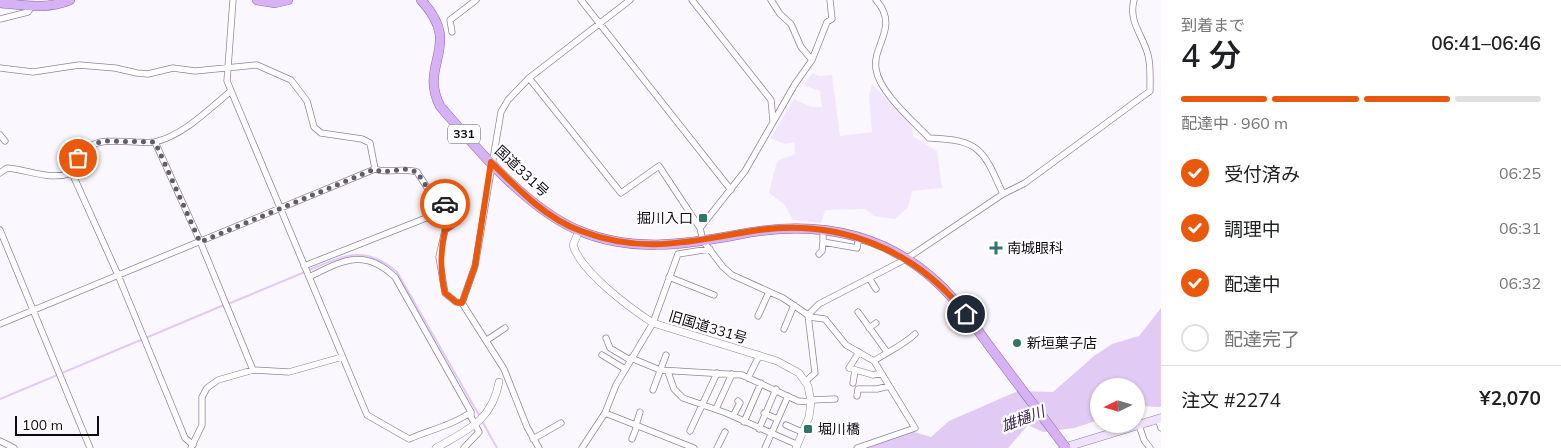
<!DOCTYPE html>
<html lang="ja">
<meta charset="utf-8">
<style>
body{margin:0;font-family:Mulish,"Noto Sans JP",sans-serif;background:#f6f6f6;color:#202124;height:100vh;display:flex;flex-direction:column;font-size:19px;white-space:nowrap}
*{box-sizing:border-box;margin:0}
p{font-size:16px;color:#757577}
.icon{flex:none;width:28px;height:28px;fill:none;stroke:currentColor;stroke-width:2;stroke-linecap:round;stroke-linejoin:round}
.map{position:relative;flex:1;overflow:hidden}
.side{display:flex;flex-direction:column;background:#fff;width:400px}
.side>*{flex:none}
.needle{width:32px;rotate:265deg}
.controls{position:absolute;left:1090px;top:378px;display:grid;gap:10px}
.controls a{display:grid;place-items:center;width:55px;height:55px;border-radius:50%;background:#fff;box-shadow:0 1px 4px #0004;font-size:25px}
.scale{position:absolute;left:15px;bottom:12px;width:84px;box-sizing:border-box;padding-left:5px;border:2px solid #0f0914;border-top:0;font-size:14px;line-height:18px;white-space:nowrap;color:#0f0914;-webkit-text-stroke:4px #fff;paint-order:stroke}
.pin{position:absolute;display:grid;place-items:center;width:42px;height:42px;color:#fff;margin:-21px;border:2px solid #fff;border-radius:50%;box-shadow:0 1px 5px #0007}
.courier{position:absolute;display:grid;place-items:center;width:50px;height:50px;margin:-25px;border:4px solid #ea580c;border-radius:50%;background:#fff;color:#222;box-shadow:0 1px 6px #0007}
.overview em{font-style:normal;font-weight:600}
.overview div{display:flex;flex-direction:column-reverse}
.overview{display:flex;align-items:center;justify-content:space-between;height:85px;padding:0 20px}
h1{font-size:32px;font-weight:600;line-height:38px}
.bar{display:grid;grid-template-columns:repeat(4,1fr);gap:8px 5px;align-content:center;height:60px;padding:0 20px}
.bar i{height:6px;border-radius:4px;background:#e0e0e0}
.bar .current{background:#ea580c}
.bar p{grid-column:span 4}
.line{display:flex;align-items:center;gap:12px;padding:0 20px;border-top:1px solid #e0e0e0}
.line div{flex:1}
ol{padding:0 20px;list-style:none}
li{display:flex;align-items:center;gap:15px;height:55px}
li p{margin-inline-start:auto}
li .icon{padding:5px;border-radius:50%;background:#ea580c;color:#fff;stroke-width:4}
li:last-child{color:#757577}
li i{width:28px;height:28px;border:2px solid #e0e0e0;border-radius:50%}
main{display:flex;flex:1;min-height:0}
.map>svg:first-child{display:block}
.green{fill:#f2e6fd}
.water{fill:#e1caf4}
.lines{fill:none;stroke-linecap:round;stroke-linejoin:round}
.stream{stroke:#e1caf4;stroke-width:2}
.minor-casing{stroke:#9382a1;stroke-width:7}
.tertiary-casing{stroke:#9382a1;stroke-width:8}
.secondary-casing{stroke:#9382a1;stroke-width:9}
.trunk-casing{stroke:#8a6aa4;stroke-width:10}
.minor{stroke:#fff;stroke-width:5.5}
.tertiary{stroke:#fff;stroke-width:7}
.secondary{stroke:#f0e2fb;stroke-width:8}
.trunk{stroke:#d6b2f4;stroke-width:9}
.trunk-bridge-casing{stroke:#8a6aa4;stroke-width:10;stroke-linecap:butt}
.trunk-bridge{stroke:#d6b2f4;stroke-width:9}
.done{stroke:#625c66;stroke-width:5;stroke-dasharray:0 9}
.route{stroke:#ea580c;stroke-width:6}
.poi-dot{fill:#2f756c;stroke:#fff;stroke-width:2}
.labels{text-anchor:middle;stroke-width:4.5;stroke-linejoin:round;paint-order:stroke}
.shield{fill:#fff;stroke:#57535a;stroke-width:1}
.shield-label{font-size:12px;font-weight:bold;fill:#0f0914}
.street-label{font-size:14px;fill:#0f0914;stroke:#fff}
.poi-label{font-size:14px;fill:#0f0914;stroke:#fff;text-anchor:start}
.water-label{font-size:15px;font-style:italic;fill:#412256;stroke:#fff}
</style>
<main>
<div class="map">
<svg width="1161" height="448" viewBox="0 0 1161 448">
<rect width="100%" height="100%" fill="#fbf7fe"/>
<path class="green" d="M 813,73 L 819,76 L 832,75 L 840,136 L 872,132 L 869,95 L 872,84 L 910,123 L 914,137 L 937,151 L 942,188 L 912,191 L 908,207 L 895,219 L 874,216 L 865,209 L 825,210 L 821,223 L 793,220 L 784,204 L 769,193 L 777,161 L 795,154 L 794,142 L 784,144 L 771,138 L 794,99 L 811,107 L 822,107 L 820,91 L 803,85 Z"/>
<path class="water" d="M 1161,308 L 1161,407 L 1136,406 L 1136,386 L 1099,386 L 1099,420 L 1074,428 L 1043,432 L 1028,425 L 1008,448 L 865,448 L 911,431 L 931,437 L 949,421 L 1018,391 L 1053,392 L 1094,356 L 1112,344 L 1139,336 Z"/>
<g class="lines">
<path class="stream" d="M 309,270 C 344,256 364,244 397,272 L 480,417
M 228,304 L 305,272
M 0,399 L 224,305
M 482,421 L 497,448"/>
<g class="minor-casing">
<path id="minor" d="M 233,0 L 227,81 L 367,415 L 409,439 C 430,430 453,425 471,412
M 581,0 L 731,190
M 692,0 L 771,100 L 773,121
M 771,0 L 780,14 L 791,24 L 801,47 L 812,60
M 876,0 C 900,27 872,45 876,69 C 879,92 913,121 929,138 C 980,140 983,149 1003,194
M 0,19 L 28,12 L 32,6
M 452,32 L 450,20 L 476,0
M 0,68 L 33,72 L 79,65 L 115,68 L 137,73 L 148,74 L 173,68 L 195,71 L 257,65 L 291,80 L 307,101 L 314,127 L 321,133 L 362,139 L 370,143 L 375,169
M 529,78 L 621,193 L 659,166 L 700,228 L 703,241 L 723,267 L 732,275 L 783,298 L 808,315 L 815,373 L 806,381
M 0,135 L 5,141
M 155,142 L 200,241 L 253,370
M 0,173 L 7,168 C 30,170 50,181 72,173 C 88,136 100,141 136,142 C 142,142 149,143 155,142 C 184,135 209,109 231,91
M 72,173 L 118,275 L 185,438 L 193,445
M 700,228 L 745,171 L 795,84 L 812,60 L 827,22 L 832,19 L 830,0
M 823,229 L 823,242 L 857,248 L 859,237
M 0,230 L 90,448
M 819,254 L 822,251 L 823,242
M 304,266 L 449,209
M 309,277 C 342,261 364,247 395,277 L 471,412 L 471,417 L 479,432 L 464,448
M 669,277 L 714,295
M 869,278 L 876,289
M 858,312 L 887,352
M 808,315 L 819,304 L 906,259 L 1003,194 L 1025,183 L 1150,91 C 1150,80 1151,66 1148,55 C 1143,35 1128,22 1134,0
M 758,316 L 769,292
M 809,317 L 825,319 L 846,345 L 874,361 L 915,428 L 857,448
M 0,324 L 375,169 C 388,174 403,167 417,172 L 430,192 L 457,214 L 458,221 L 445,230 L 439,257 L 445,293 L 456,302 L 462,303
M 869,328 L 876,323
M 784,329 L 794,305
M 606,338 L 610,348 L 630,360
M 487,340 L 505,328
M 859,352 L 849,368 L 873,375 L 881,373
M 602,355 L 625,369
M 631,358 L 660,370 L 742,375 L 798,401 L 811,402
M 874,361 C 889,351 902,346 915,334
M 668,372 L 674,389 L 683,398 L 726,413 L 796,444
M 748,378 L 759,356
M 853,383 L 855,370
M 653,390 L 666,355
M 857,396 L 858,389 L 877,389 L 889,386
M 811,400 L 835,399
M 716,409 L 732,374
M 605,413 L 694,448
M 764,413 L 777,419
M 733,416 L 740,403 L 738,401
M 1158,419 L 1161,428
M 744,422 L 761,383
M 636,425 L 640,412
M 786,425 L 802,432
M 1139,425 L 1144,440 L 1150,448
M 759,429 L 776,389
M 690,431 L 717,373
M 533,439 L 561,423
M 632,439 L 637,426
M 0,441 L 14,448
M 191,448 L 202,425 L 202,397 L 207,388 L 218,380 L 253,370 L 289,372 L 342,357
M 539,448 L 527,427 L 504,369 L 462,303 L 475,266 L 501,112 L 508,100 L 529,78 L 630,0
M 582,448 L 605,413 L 616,385 L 653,323 L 678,254 L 710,249
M 717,448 L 725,432
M 765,448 L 788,396"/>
</g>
<g class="tertiary-casing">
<path id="tertiary" d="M 579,231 L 573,245 C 581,272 630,308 653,323 L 777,361 L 799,373 L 808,386 L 811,402 L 809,417 L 796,448
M 436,448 C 467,430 492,421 499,382"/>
</g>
<g class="secondary-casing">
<path id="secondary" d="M 1063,448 L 1161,418"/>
</g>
<g class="trunk-casing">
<path id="trunk" d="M 257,0 L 275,3 L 288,0
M 421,0 C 464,46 418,63 440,106 C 476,148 528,210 580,231 C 631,252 683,245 736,235 C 810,220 882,230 939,284 C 961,305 978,331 996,355
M 0,3 C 23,5 48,10 70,0"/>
</g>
<use href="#minor" class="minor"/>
<use href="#tertiary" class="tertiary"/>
<use href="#secondary" class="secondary"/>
<use href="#trunk" class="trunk"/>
<g class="trunk-bridge-casing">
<path id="trunk-bridge" d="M 996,355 L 1066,448"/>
</g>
<use href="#trunk-bridge" class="trunk-bridge"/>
</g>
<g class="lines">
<path class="done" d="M 78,158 L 89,145 L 105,141 L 155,142 L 200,242 L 375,169 L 382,172 L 407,169 L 417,172 L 430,192 L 445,204"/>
<path class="route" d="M 445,204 L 457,214 L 458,221 L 445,230 C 440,253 440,271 445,293 L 456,302 L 462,303 L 475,266 L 491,162 C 517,188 545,218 581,231 C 647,256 693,240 759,230 C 840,219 916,250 966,314"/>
</g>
<g class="poi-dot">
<rect x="698" y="213" width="10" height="10" rx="2.5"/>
<path d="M993.5 240.5h5v5h5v5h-5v5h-5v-5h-5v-5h5z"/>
<circle cx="1017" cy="343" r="5"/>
<rect x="803" y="424" width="10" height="10" rx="2.5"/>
</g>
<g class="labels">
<rect class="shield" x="448" y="124.5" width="32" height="19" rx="4"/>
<g class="shield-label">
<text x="464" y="138">331</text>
</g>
<g class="street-label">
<text transform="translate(522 171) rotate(43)" y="5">国道331号</text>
<text transform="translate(708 327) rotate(17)" y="5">旧国道331号</text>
</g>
<g class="poi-label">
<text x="693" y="223" text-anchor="end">掘川入口</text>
<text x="1007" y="253">南城眼科</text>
<text x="1027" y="348">新垣菓子店</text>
<text x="818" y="434">堀川橋</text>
</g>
<g class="water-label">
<text transform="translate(1023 419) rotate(-21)" y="5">雄樋川</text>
</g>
</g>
</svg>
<div class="controls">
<a><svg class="needle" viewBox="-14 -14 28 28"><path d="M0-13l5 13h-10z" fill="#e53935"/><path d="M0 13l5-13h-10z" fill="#757577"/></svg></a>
</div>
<div class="scale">100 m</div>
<div class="pin" style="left:78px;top:158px;background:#ea580c"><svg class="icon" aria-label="bag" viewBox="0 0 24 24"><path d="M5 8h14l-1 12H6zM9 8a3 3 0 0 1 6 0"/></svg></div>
<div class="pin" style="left:966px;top:314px;background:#1f2937"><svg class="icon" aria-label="home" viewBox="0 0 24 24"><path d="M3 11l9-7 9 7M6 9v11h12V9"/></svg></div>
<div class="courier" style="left:445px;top:204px"><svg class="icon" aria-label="car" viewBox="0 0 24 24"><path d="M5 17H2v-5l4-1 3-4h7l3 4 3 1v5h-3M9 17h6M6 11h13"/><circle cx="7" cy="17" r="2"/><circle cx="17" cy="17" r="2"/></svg></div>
</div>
<section class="side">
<div class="overview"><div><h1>4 分</h1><p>到着まで</p></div><em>06:41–06:46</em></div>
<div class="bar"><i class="current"></i><i class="current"></i><i class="current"></i><i></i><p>配達中 · 960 m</p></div>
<ol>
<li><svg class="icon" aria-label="check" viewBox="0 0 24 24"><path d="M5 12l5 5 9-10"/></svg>受付済み<p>06:25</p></li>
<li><svg class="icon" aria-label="check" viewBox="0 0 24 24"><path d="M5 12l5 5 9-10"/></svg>調理中<p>06:31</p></li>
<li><svg class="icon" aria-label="check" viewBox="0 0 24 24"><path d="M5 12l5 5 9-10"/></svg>配達中<p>06:32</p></li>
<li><i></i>配達完了</li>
</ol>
<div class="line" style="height:65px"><div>注文 #2274</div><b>¥2,070</b></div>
</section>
</main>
